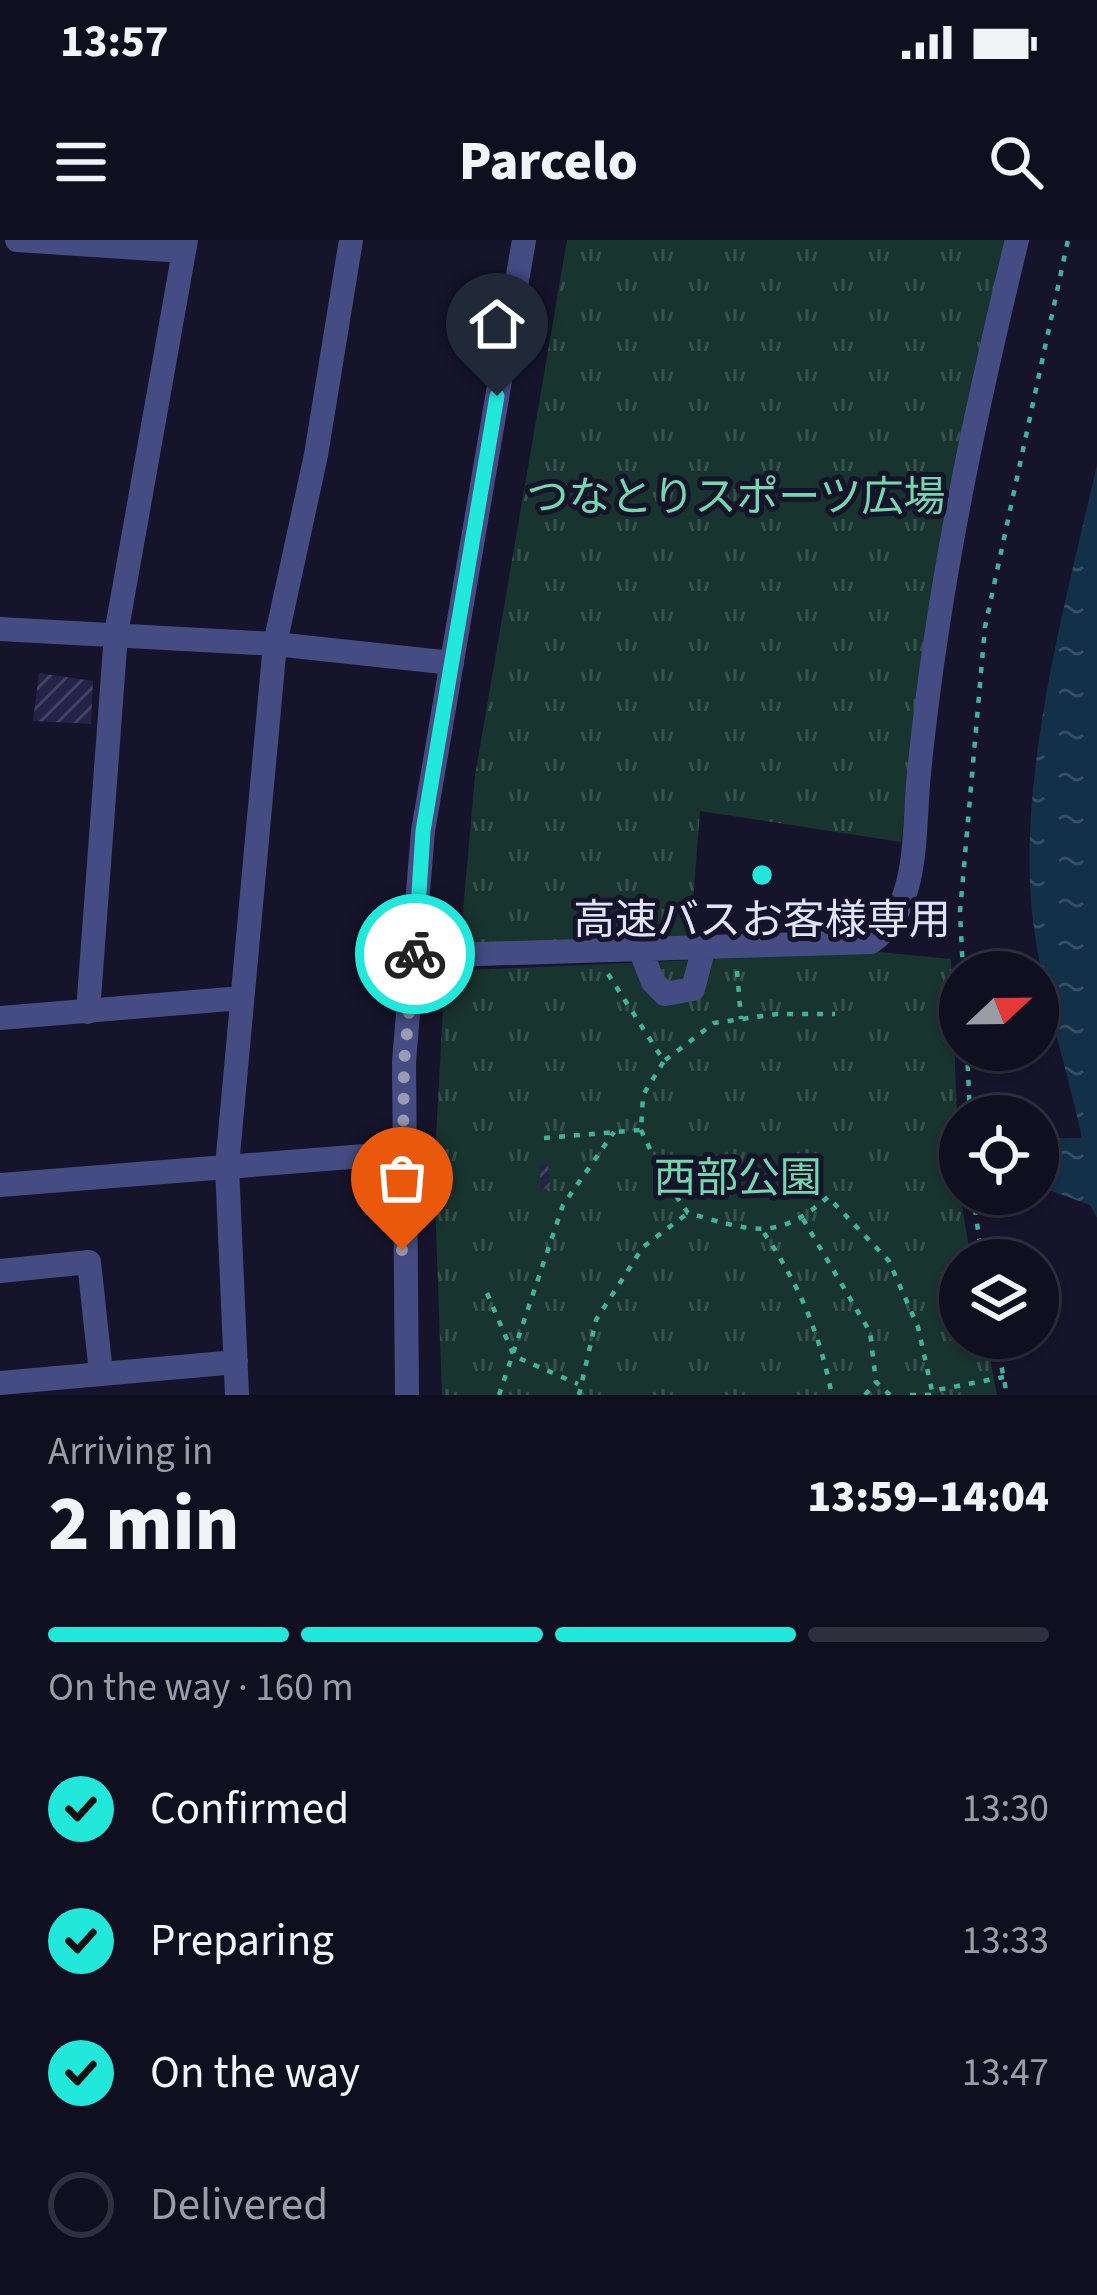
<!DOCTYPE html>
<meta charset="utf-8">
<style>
body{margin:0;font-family:"Source Sans 3","Noto Sans JP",sans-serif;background:#191829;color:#f1f3f6;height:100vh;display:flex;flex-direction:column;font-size:45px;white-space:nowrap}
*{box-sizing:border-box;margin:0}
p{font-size:39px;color:#9c9ca5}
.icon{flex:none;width:66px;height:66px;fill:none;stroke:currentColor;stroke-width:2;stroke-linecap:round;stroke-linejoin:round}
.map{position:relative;height:1155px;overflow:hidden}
.panel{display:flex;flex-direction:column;background:#100f20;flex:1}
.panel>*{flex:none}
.needle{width:78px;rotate:68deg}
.tools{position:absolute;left:939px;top:711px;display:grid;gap:24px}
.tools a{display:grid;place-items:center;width:120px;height:120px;border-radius:50%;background:#100f20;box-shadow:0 3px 9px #0004,0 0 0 3px #302f3e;font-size:60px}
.pin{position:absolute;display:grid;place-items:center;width:102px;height:102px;color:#fff;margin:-123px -51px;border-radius:50% 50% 50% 0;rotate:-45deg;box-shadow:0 0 12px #0007}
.pin .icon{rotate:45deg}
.courier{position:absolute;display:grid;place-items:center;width:120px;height:120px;margin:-60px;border:9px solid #21e8db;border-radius:50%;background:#fff;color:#222;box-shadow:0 3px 15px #0007}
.head em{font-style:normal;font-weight:800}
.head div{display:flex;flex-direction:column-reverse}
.head{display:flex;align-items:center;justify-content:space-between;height:204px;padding:0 48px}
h1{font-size:78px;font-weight:800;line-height:90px}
.bar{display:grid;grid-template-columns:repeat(4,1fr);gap:18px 12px;align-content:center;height:144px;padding:0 48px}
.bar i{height:15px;border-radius:9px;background:#302f3e}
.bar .selected{background:#21e8db}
.bar p{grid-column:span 4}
ol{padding:0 48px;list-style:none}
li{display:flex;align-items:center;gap:36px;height:132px}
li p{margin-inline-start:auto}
li .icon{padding:12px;border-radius:50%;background:#21e8db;color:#111;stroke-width:4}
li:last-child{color:#9c9ca5}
li i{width:66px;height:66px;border:6px solid #302f3e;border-radius:50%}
.status{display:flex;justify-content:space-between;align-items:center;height:84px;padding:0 60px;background:#100f20;direction:ltr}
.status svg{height:33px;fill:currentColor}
header{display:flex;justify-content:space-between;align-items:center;height:156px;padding:0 48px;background:#100f20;font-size:54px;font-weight:800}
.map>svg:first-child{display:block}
.park{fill:url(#park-tufts)}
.water{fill:url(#water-ripples)}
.building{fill:url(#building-hatch)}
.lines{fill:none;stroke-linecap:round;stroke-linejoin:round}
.path{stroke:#3fb299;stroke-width:4.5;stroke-dasharray:6 9;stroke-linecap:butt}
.minor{stroke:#454c84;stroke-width:24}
.tertiary{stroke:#454c84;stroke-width:24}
.done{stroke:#9a9ab2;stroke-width:12;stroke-dasharray:0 21.6}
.route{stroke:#21e8db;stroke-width:15}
.poi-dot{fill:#21e8db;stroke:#15142a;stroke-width:4.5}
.labels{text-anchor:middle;stroke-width:10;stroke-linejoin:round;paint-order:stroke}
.park-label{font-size:42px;fill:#73d6ad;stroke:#15142a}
.poi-label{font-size:42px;fill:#e1e2fc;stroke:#15142a}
</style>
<div class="status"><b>13:57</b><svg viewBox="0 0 49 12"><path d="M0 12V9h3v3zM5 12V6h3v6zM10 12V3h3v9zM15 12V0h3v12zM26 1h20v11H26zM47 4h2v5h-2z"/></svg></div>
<header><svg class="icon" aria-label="menu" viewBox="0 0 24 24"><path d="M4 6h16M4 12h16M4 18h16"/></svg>Parcelo<svg class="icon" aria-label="search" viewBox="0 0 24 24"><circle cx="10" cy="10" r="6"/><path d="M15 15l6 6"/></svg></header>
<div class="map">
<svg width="1097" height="1155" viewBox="0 0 1097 1155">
<defs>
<pattern id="park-tufts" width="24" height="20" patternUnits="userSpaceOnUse" patternTransform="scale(3)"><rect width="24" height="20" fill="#18342e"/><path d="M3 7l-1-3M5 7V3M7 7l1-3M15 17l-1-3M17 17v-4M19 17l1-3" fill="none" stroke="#39514d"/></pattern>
<pattern id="water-ripples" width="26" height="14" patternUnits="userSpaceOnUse" patternTransform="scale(3)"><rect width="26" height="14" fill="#133049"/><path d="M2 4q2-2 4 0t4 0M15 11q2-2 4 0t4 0" fill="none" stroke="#354e64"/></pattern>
<pattern id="building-hatch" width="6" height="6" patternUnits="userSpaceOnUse" patternTransform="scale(3)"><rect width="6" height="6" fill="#242249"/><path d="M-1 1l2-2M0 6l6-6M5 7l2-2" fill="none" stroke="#444264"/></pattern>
</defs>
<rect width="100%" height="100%" fill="#15142a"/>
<path class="park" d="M 567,0 L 1007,0 C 952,197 923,399 901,602 L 700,571 L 690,699 L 460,705 L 475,536 Z
M 879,712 L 951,719 L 960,954 L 971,1020 L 960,1020 L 960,1098 L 986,1098 L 997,1155 L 442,1155 L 434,934 L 445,731 Z"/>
<path class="water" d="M 1097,225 L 1097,978 L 1090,965 L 1038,946 L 1038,898 L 1082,898 C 1066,824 1040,747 1032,672 C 1018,534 1066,360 1097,225 Z"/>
<path class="building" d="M 39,433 L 93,441 L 91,484 L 33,481 Z
M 548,924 L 550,948 L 541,949 L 539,925 Z"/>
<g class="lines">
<path class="path" d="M 737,731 L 741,779
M 963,732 L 960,672 L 985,387 L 1068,0
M 608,734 L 664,821 L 714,783 L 777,774 L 835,774
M 967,810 L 970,876
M 641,890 L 664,939 L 688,973 C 750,990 776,1003 828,957 L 889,1021 L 918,1087 L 932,1151 L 1004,1137
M 544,898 L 641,890 L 643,855 L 664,821
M 973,954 L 982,1020
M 803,979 L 870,1092 L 876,1142 L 890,1155
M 764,993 C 800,1046 819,1092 832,1155
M 487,1053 L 514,1116 L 578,1144
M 996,1098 L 1007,1155
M 499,1155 L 563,965 L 614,892
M 579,1155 L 596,1080 L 643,1007 L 688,973
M 865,1155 L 876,1142
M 910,1155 L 932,1155"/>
<path class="minor" d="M 17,0 L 184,11
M 0,389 L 275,404 L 452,423
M 640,709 L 653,742 L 665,754 L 693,749 L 704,707
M 415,716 L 871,702 C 921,669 913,588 919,533 C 937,352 974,176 1017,0
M 88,772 L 116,394 L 186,0
M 0,778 L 242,758
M 0,1031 L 89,1022 L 101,1133
M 0,1143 L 236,1122
M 237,1155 L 227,926 L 275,404 L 316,215 L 351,0"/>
<path class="tertiary" d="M 0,945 L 402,913
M 407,1155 L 404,822 L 423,591 L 524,0"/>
</g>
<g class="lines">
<path class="done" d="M 402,1010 L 404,822 L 415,714"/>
<path class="route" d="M 415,714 L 423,591 L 497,156"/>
</g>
<circle class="poi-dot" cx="762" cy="635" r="12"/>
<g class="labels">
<g class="park-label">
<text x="736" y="271">つなとりスポーツ広場</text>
<text x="738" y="952">西部公園</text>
</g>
<g class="poi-label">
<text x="762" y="694">高速バスお客様専用</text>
</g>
</g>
</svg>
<div class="tools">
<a><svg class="needle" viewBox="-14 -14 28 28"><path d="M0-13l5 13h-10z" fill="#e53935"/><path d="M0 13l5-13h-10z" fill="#9c9ca5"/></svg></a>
<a><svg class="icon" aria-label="locate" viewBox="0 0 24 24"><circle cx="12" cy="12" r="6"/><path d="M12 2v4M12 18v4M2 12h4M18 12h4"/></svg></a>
<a><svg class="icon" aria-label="layers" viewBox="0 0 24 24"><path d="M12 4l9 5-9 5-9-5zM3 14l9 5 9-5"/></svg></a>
</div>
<div class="pin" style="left:402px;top:1010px;background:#ea580c"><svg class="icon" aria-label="bag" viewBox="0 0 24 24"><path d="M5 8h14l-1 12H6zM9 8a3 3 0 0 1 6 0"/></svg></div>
<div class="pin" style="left:497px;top:156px;background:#1f2937"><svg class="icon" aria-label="home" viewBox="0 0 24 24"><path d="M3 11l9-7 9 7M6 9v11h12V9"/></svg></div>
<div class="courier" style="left:415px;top:714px"><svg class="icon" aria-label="bike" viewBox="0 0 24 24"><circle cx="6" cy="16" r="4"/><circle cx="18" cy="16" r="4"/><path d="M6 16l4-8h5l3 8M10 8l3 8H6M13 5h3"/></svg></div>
</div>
<section class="panel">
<div class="head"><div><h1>2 min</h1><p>Arriving in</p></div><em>13:59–14:04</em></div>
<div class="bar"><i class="selected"></i><i class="selected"></i><i class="selected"></i><i></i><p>On the way · 160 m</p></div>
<ol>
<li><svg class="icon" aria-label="check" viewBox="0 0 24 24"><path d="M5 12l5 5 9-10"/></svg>Confirmed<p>13:30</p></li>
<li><svg class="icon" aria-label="check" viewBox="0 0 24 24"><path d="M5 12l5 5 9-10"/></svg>Preparing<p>13:33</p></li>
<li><svg class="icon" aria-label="check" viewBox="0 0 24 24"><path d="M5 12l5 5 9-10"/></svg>On the way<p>13:47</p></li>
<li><i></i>Delivered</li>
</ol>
</section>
